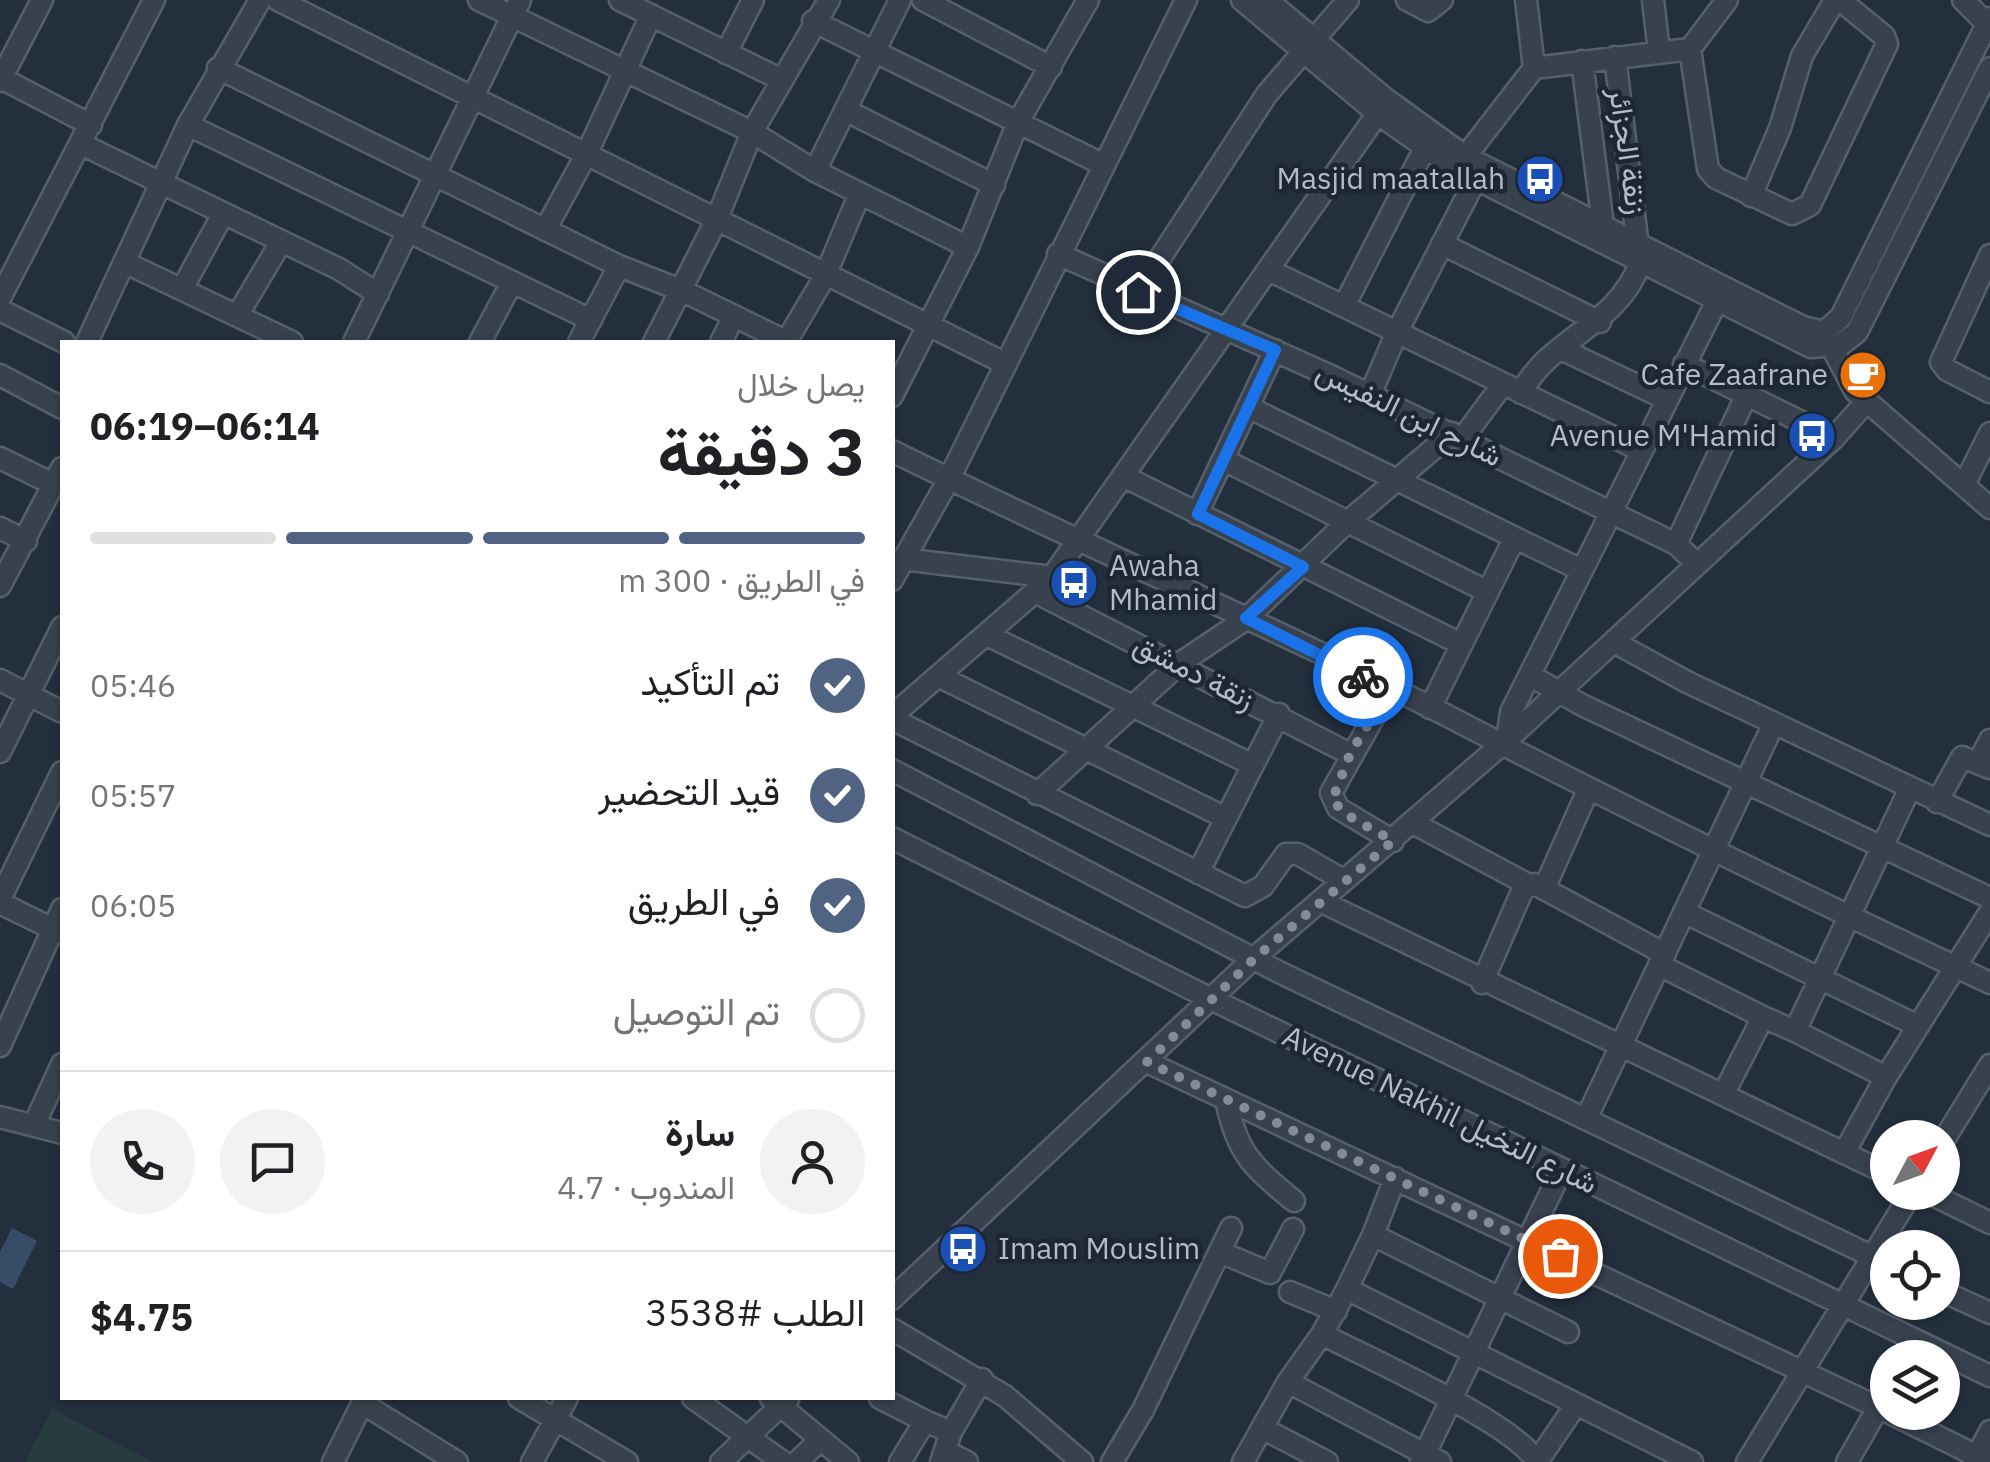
<!DOCTYPE html>
<html lang="ar">
<meta charset="utf-8">
<style>
body{margin:0;font-family:"IBM Plex Sans",Vazirmatn,sans-serif;background:#f2f2f2;color:#202124;direction:rtl;height:100vh;display:flex;flex-direction:column;font-size:38px;white-space:nowrap}
*{box-sizing:border-box;margin:0}
p{font-size:32px;color:#757577}
.icon{flex:none;width:55px;height:55px;fill:none;stroke:currentColor;stroke-width:2;stroke-linecap:round;stroke-linejoin:round}
.map{position:relative;flex:1;overflow:hidden;direction:ltr}
.panel{position:absolute;left:60px;top:340px;width:835px;height:1060px;display:flex;flex-direction:column;background:#fff;border-radius:0px;box-shadow:0 2px 8px #0004;direction:rtl}
.panel>*{flex:none}
.needle{width:65px;rotate:49deg}
.buttons{position:absolute;left:1870px;top:1120px;display:grid;gap:20px}
.buttons a{display:grid;place-items:center;width:90px;height:90px;border-radius:50%;background:#fff;box-shadow:0 2px 8px #0004;font-size:50px}
.pin{position:absolute;display:grid;place-items:center;width:85px;height:85px;color:#fff;margin:-42px;border:5px solid #fff;border-radius:50%;box-shadow:0 2px 10px #0007}
.courier{position:absolute;display:grid;place-items:center;width:100px;height:100px;margin:-50px;border:8px solid #1a73e8;border-radius:50%;background:#fff;color:#222;box-shadow:0 2px 12px #0007}
.head em{font-style:normal;font-weight:700}
.head div{display:flex;flex-direction:column-reverse}
.head{display:flex;align-items:center;justify-content:space-between;height:170px;padding:0 30px}
h1{font-size:65px;font-weight:700;line-height:75px}
.bar{display:grid;grid-template-columns:repeat(4,1fr);gap:15px 10px;align-content:center;height:120px;padding:0 30px}
.bar i{height:12px;border-radius:8px;background:#e0e0e0}
.bar .selected{background:#506383}
.bar p{grid-column:span 4}
.line{display:flex;align-items:center;gap:25px;padding:0 30px;border-top:2px solid #e0e0e0}
.line div{flex:1}
.round{display:grid;place-items:center;flex:none;width:105px;height:105px;border-radius:52px;background:#f2f2f2}
ol{padding:0 30px;list-style:none}
li{display:flex;align-items:center;gap:30px;height:110px}
li p{margin-inline-start:auto}
li .icon{padding:10px;border-radius:50%;background:#506383;color:#fff;stroke-width:4}
li:last-child{color:#757577}
li i{width:55px;height:55px;border:5px solid #e0e0e0;border-radius:50%}
.map>svg:first-child{display:block}
.green{fill:#263c3f}
.water{fill:#394c67}
.lines{fill:none;stroke-linecap:round;stroke-linejoin:round}
.minor-casing{stroke:#565f6c;stroke-width:25}
.minor{stroke:#38414e;stroke-width:20}
.done{stroke:#828b98;stroke-width:10;stroke-dasharray:0 18}
.route{stroke:#1a73e8;stroke-width:12}
.labels{text-anchor:middle;stroke-width:9;stroke-linejoin:round;paint-order:stroke}
.street-label{font-size:30px;fill:#b4bcc9;stroke:#1d2633}
.poi-label{font-size:30px;fill:#b4bcc9;stroke:#1d2633;text-anchor:end}
</style>
<div class="map">
<svg width="1990" height="1462" viewBox="0 0 1990 1462">
<rect width="100%" height="100%" fill="#242f3e"/>
<path class="green" d="M 52,1409 L 153,1462 L 25,1462 Z"/>
<path class="water" d="M 12,1228 L 37,1241 L 13,1289 L 0,1282 L 0,1252 Z"/>
<g class="lines">
<g class="minor-casing">
<path id="minor" d="M 278,0 L 1006,364
M 479,0 L 752,132 L 815,171 L 968,247
M 620,0 L 780,79
M 923,0 L 1051,67
M 1242,0 L 1377,113 L 1456,169 L 1811,347 L 1840,345 L 1857,332 L 1990,68
M 1267,0 L 1387,100 L 1466,157 L 1803,327 L 1824,332 L 1841,317 L 1990,18
M 1407,0 L 1428,11 L 1442,0
M 1526,0 L 1534,68
M 1653,0 L 1659,52
M 1727,0 L 1690,49 L 1708,169 L 1716,178 L 1792,214 L 1810,205 L 1887,44 L 1884,36 L 1840,0
M 1963,0 L 1990,27
M 813,21 L 1102,164
M 726,53 L 753,0
M 1582,61 L 1604,233
M 218,68 L 619,266 L 683,291 L 787,342
M 1534,68 L 1690,49
M 1,78 L 91,125
M 0,81 L 42,0
M 845,110 L 994,185
M 188,125 L 591,320
M 81,144 L 339,269 L 378,294
M 1459,165 L 1534,68
M 815,171 L 900,0
M 1751,196 L 1780,128 L 1802,56 L 1835,0
M 545,230 L 587,153 L 651,15
M 1442,244 L 1600,322
M 1058,254 L 1331,376 L 1676,544 L 1697,564
M 1990,255 L 1941,362 L 1947,370 L 1990,392
M 124,262 L 292,342
M 1271,271 L 1640,450
M 182,289 L 223,214
M 1138,292 L 1267,94 L 1348,0
M 0,298 L 154,0
M 1344,306 L 1431,136
M 0,310 L 64,342
M 237,316 L 281,242
M 1827,338 L 1855,391 L 1990,508
M 87,342 L 188,125 L 260,0
M 354,342 L 520,0
M 480,342 L 511,284
M 579,342 L 619,266
M 654,342 L 716,221 L 752,132 L 829,0
M 721,342 L 734,316
M 786,342 L 825,276 L 860,193
M 1561,349 L 1666,399
M 1684,364 L 1834,438
M 0,375 L 62,408
M 1521,393 C 1550,337 1617,327 1640,263 L 1615,57
M 1370,395 L 1397,332 L 1481,169
M 892,396 L 968,247 L 1018,122 L 1088,0
M 1248,407 L 1581,570
M 1463,438 L 1503,384
M 892,451 C 1082,545 1278,628 1467,726 C 1639,815 1814,900 1990,983
M 0,458 L 53,484
M 1224,460 L 1488,592
M 1123,476 L 1461,644
M 1964,485 L 1990,433
M 1197,514 L 1275,350
M 0,528 L 26,541
M 1676,544 L 1747,394
M 902,559 L 1052,577
M 892,580 L 949,479 L 1186,0
M 0,586 L 62,468
M 1037,593 L 1350,754
M 987,635 L 1253,765
M 1614,642 L 1687,682 L 1990,825
M 938,676 L 1226,818
M 1531,676 L 1582,705 L 1990,898
M 0,680 L 62,712
M 1389,690 L 1331,793 L 1338,808 L 1393,841
M 1430,708 L 1514,539
M 892,716 L 1052,577 L 1383,106
M 892,719 L 1245,896 L 1263,886 L 1286,854 L 1298,854 L 1343,880
M 1507,740 L 1511,712 L 1717,301
M 0,752 L 62,627
M 1978,763 L 1990,740
M 892,770 L 1281,973 L 1888,1264
M 1037,794 L 1179,664 L 1246,619 L 1345,524 L 1452,433
M 1937,802 L 1962,757 L 1990,768
M 1413,823 L 1529,885
M 892,838 L 1211,999 L 1990,1376
M 1198,873 L 1279,714
M 1544,889 L 1588,790
M 0,899 L 62,772
M 1320,901 L 1844,1153 L 1886,1077 L 1990,912
M 0,903 L 61,933
M 1684,912 L 1918,1026
M 1659,965 L 1763,1017
M 1482,983 L 1523,889 L 1535,884 L 1665,954
M 0,1046 L 62,909
M 1147,1062 L 1888,1412
M 1886,1077 L 1795,1031 L 1910,788
M 1723,1095 L 1763,1017 L 1795,1031
M 1226,1100 C 1237,1154 1253,1167 1294,1201
M 0,1117 L 62,1133
M 1586,1119 L 1774,723
M 35,1123 L 62,1064
M 1942,1143 L 1990,1065
M 1844,1153 L 1888,1174
M 1927,1192 L 1990,1223
M 1373,1235 L 1395,1178
M 1220,1252 L 1270,1273 L 1293,1229
M 1942,1291 L 1990,1313
M 1290,1292 L 1336,1311
M 892,1299 L 1253,959 L 1507,740 L 1834,438 L 1866,402
M 892,1329 L 1005,1396 L 1082,1462
M 1568,1332 L 1373,1235 L 1347,1289 L 1692,1462
M 1322,1334 L 1347,1289
M 519,1398 L 627,1462
M 693,1398 L 783,1462
M 771,1398 L 848,1462
M 880,1398 L 925,1421
M 362,1403 L 457,1462
M 1888,1412 L 1989,1462
M 1262,1428 L 1288,1382
M 945,1451 L 967,1462
M 333,1462 L 365,1398
M 532,1462 L 567,1398
M 721,1462 L 788,1399
M 797,1462 L 819,1441
M 900,1462 L 925,1421 L 951,1432
M 941,1462 L 951,1432 L 982,1379
M 1112,1462 L 1143,1410 L 1231,1228
M 1243,1462 L 1262,1428 L 1327,1462
M 1421,1462 L 1562,1169
M 1440,1462 L 1288,1382 L 1322,1334 C 1367,1358 1515,1423 1537,1462
M 1537,1462 L 1575,1406
M 1747,1462 L 1912,1192
M 1847,1462 L 1878,1408
M 1974,1462 L 1990,1431"/>
</g>
<use href="#minor" class="minor"/>
</g>
<g class="lines">
<path class="done" d="M 1363,677 L 1389,690 L 1350,754 L 1332,801 L 1352,818 L 1393,841 L 1254,959 L 1147,1062 L 1560,1256"/>
<path class="route" d="M 1138,292 L 1275,350 L 1198,514 L 1303,567 L 1246,618 L 1363,677"/>
</g>
<defs>
<g id="bus-disc" transform="scale(2.5)"><circle r="9.5" fill="#1a4fb4" stroke="#1d2633"/><path d="M-5-6H5V4H4V6H2V4H-2V6H-4V4H-5ZM-3.5-4V0h7V-4ZM-3.5 1.2v1.5H-2V1.2ZM2 1.2v1.5H3.5V1.2Z" fill="#fff"/></g>
<g id="cafe-disc" transform="scale(2.5)"><circle r="9.5" fill="#e8710a" stroke="#1d2633"/><path d="M-5.5-4.5H6V0H3Q3 3.5 0 3.5H-2.5Q-5.5 3.5-5.5 0ZM3-3.2v2h1.7v-2ZM-6 4.5H4V6H-6Z" fill="#fff"/></g>
</defs>
<g fill-rule="evenodd">
<use href="#bus-disc" x="1540" y="179"/>
<use href="#cafe-disc" x="1863" y="375"/>
<use href="#bus-disc" x="1812" y="436"/>
<use href="#bus-disc" x="1074" y="583"/>
<use href="#bus-disc" x="963" y="1249"/>
</g>
<g class="labels">
<g class="street-label">
<text transform="translate(1628 151) rotate(82)" y="10">زنقة الجزائر</text>
<text transform="translate(1409 414) rotate(26)" y="10">شارح ابن النفيس</text>
<text transform="translate(1194 672) rotate(27)" y="10">زنقة دمشق</text>
<text transform="translate(1440 1110) rotate(26)" y="10">Avenue Nakhil شارع النخيل</text>
</g>
<g class="poi-label">
<text x="1505" y="189">Masjid maatallah</text>
<text x="1828" y="385">Cafe Zaafrane</text>
<text x="1777" y="446">Avenue M'Hamid</text>
<text x="1109" y="576" text-anchor="start">Awaha<tspan x="1109" dy="34">Mhamid</tspan></text>
<text x="998" y="1259" text-anchor="start">Imam Mouslim</text>
</g>
</g>
</svg>
<div class="buttons">
<a><svg class="needle" viewBox="-14 -14 28 28"><path d="M0-13l5 13h-10z" fill="#e53935"/><path d="M0 13l5-13h-10z" fill="#757577"/></svg></a>
<a><svg class="icon" aria-label="locate" viewBox="0 0 24 24"><circle cx="12" cy="12" r="6"/><path d="M12 2v4M12 18v4M2 12h4M18 12h4"/></svg></a>
<a><svg class="icon" aria-label="layers" viewBox="0 0 24 24"><path d="M12 4l9 5-9 5-9-5zM3 14l9 5 9-5"/></svg></a>
</div>
<div class="pin" style="left:1560px;top:1256px;background:#ea580c"><svg class="icon" aria-label="bag" viewBox="0 0 24 24"><path d="M5 8h14l-1 12H6zM9 8a3 3 0 0 1 6 0"/></svg></div>
<div class="pin" style="left:1138px;top:292px;background:#1f2937"><svg class="icon" aria-label="home" viewBox="0 0 24 24"><path d="M3 11l9-7 9 7M6 9v11h12V9"/></svg></div>
<div class="courier" style="left:1363px;top:677px"><svg class="icon" aria-label="bike" viewBox="0 0 24 24"><circle cx="6" cy="16" r="4"/><circle cx="18" cy="16" r="4"/><path d="M6 16l4-8h5l3 8M10 8l3 8H6M13 5h3"/></svg></div>
<section class="panel">
<div class="head"><div><h1>3 دقيقة</h1><p>يصل خلال</p></div><em>06:14–06:19</em></div>
<div class="bar"><i class="selected"></i><i class="selected"></i><i class="selected"></i><i></i><p>في الطريق · 300 m</p></div>
<ol>
<li><svg class="icon" aria-label="check" viewBox="0 0 24 24"><path d="M5 12l5 5 9-10"/></svg>تم التأكيد<p>05:46</p></li>
<li><svg class="icon" aria-label="check" viewBox="0 0 24 24"><path d="M5 12l5 5 9-10"/></svg>قيد التحضير<p>05:57</p></li>
<li><svg class="icon" aria-label="check" viewBox="0 0 24 24"><path d="M5 12l5 5 9-10"/></svg>في الطريق<p>06:05</p></li>
<li><i></i>تم التوصيل</li>
</ol>
<div class="line" style="height:180px"><a class="round"><svg class="icon" aria-label="person" viewBox="0 0 24 24"><circle cx="12" cy="8" r="4"/><path d="M4 21q1-7 8-7t8 7"/></svg></a><div><b>سارة</b><p>المندوب · 4.7</p></div><a class="round"><svg class="icon" aria-label="chat" viewBox="0 0 24 24"><path d="M4 5h16v11H9l-5 4z"/></svg></a><a class="round"><svg class="icon" aria-label="phone" viewBox="0 0 24 24"><path d="M5 4h4l2 5-3 2q2 4 5 5l2-3 5 2v4C11 20 4 13 5 4z"/></svg></a></div>
<div class="line" style="height:130px"><div>الطلب #3538</div><b>$4.75</b></div>
</section>
</div>
